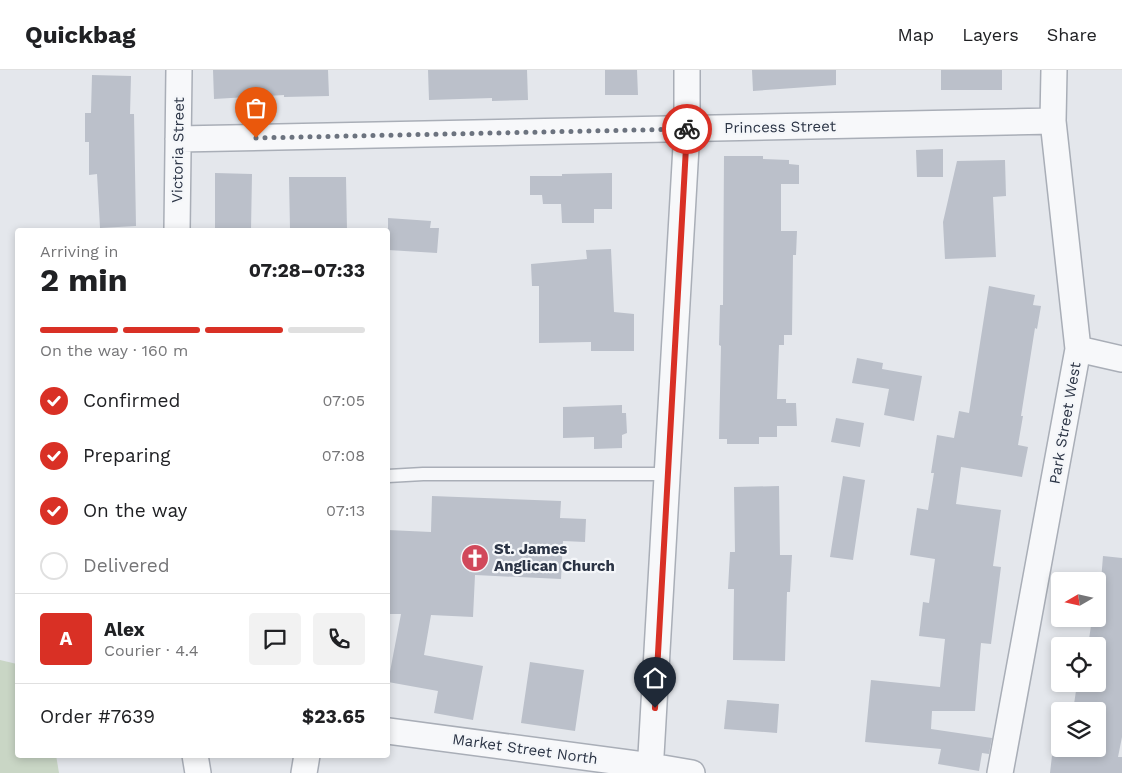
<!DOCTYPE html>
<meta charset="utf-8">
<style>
body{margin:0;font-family:"Work Sans",sans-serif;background:#f2f2f2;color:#202124;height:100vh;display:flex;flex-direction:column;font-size:19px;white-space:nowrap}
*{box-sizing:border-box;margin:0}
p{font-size:16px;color:#757577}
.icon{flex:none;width:28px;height:28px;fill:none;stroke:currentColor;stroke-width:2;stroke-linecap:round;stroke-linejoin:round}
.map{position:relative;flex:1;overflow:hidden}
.side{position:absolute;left:15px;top:158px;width:375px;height:530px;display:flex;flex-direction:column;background:#fff;border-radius:5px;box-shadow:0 2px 8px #0003}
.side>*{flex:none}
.needle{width:32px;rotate:261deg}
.fabs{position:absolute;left:1051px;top:502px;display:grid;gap:10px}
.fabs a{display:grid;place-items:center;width:55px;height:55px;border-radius:5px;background:#fff;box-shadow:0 2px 8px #0003;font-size:25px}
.pin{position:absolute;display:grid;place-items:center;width:42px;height:42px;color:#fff;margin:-51px -21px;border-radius:50% 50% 50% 0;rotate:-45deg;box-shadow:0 0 5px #0007}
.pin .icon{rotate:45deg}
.courier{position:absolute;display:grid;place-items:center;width:50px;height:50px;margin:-25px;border:4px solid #d93025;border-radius:50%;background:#fff;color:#222;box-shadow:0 1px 6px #0007}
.head em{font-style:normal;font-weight:700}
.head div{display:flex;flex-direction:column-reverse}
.head{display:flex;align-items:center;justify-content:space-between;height:85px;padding:0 25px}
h1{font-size:32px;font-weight:700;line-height:38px}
.bar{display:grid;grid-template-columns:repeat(4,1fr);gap:8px 5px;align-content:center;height:60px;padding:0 25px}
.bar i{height:6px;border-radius:4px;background:#e0e0e0}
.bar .active{background:#d93025}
.bar p{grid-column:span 4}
.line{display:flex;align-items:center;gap:12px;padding:0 25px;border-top:1px solid #e0e0e0}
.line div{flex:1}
.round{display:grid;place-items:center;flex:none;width:52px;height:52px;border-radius:5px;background:#f2f2f2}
ol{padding:0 25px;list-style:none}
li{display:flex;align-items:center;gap:15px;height:55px}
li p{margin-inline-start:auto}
li .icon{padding:5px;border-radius:50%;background:#d93025;color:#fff;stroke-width:4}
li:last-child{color:#757577}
li i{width:28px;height:28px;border:2px solid #e0e0e0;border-radius:50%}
header{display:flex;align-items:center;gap:30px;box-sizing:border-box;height:70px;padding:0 25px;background:#fff;border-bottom:1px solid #e0e0e0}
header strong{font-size:24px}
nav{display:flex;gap:28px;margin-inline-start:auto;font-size:18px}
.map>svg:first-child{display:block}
.green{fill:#c9d6c5}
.building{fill:#bbc0ca}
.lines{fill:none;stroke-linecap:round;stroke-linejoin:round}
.service-casing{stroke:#a9aeb7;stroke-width:15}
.minor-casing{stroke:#a9aeb7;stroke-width:28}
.service{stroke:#f7f8fa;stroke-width:12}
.minor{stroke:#f7f8fa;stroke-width:25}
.done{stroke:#6c737f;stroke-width:5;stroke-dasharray:0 9}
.route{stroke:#d93025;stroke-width:6}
.labels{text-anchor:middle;stroke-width:4.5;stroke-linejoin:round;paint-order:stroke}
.street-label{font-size:15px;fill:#2b3445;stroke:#f4f6f9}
.poi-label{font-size:15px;font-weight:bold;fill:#2b3445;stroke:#f4f6f9;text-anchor:start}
</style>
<header>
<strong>Quickbag</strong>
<nav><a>Map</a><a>Layers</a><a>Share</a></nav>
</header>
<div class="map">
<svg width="1122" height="703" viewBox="0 0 1122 703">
<rect width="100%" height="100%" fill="#e4e7ec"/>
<path class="green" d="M 0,590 L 17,594 L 18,685 L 56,685 L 59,703 L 0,703 Z"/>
<path class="building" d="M 213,0 L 328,0 L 329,26 L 284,27 L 284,25 L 214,29 Z
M 428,0 L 527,0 L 528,30 L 492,31 L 492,28 L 429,30 Z
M 605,0 L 637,0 L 638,25 L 605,25 Z
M 752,0 L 836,0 L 836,15 L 753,21 Z
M 941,0 L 1002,0 L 1002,20 L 941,20 Z
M 92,5 L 131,6 L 130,44 L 134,44 L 136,156 L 100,158 L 97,104 L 89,105 L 89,72 L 85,72 L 85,43 L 91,43 Z
M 943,79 L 943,107 L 917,107 L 916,80 Z
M 724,86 L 763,86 L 763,89 L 789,90 L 789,94 L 799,95 L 799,114 L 781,114 L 781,161 L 797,161 L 796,185 L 793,185 L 792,265 L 784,265 L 784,275 L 779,275 L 777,329 L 786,329 L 786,333 L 796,333 L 797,356 L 777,356 L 777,367 L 759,367 L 759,374 L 727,374 L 727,369 L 719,369 L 721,276 L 719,275 L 720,235 L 723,235 Z
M 1005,90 L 1006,126 L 993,127 L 996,187 L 945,189 L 943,152 L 957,91 Z
M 215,103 L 252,104 L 251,160 L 215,160 Z
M 612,103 L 612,139 L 594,139 L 594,153 L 562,153 L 561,134 L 543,134 L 542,125 L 530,125 L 530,106 L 562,106 L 562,104 Z
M 289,107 L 346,107 L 347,160 L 290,160 Z
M 388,148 L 431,151 L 430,158 L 439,158 L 437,183 L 388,180 Z
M 611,179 L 614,242 L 634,244 L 634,281 L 591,281 L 591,272 L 539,273 L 539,216 L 532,216 L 531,194 L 587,189 L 586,180 Z
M 989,216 L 1035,225 L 1033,235 L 1041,236 L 1037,259 L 1035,258 L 1021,346 L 1023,346 L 1018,375 L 1028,377 L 1022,407 L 961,397 L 956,434 L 1001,440 L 993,496 L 1001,497 L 991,574 L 981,573 L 975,641 L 932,641 L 931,659 L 992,668 L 989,684 L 982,683 L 979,701 L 938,694 L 941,679 L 865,672 L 871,610 L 940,617 L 945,569 L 919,566 L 923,532 L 929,533 L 935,489 L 910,485 L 917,438 L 928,440 L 934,403 L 931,403 L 937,365 L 954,368 L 959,341 L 969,343 Z
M 857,288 L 883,293 L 882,299 L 922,306 L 914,351 L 884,345 L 889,319 L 852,313 Z
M 622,335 L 622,343 L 626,343 L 627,363 L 622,365 L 622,378 L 594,379 L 594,367 L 563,368 L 563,337 Z
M 836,348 L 864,353 L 860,377 L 831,372 Z
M 843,406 L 865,410 L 853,490 L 830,487 Z
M 779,416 L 780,485 L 792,485 L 790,522 L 787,522 L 785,591 L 733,590 L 734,519 L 728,519 L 730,482 L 735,482 L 734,417 Z
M 432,426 L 561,431 L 560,448 L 586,449 L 585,472 L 563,471 L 561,509 L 475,505 L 473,547 L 431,545 L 424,585 L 483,596 L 473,650 L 434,643 L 438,621 L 388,612 L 401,544 L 388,544 L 388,460 L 431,462 Z
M 1103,486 L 1122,488 L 1122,667 L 1118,687 L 1122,687 L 1122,703 L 1050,703 L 1053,677 L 1098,684 L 1098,641 L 1073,641 L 1077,614 L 1098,614 L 1098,576 L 1088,576 L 1092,549 L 1098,549 Z
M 530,592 L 584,600 L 575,661 L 521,653 Z
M 727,630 L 779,634 L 777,663 L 724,659 Z"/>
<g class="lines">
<g class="service-casing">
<path id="service" d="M 388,406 L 423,404 L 668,404"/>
</g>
<g class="minor-casing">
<path id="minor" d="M 178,69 L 1053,51
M 177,160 L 179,0
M 1078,279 L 1122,289
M 388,661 L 651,696 L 692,703
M 195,685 L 198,703
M 304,703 L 307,685
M 650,703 L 687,59 L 687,0
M 1000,703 L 1078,279 L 1053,51 L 1054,0"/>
</g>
<use href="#service" class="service"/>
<use href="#minor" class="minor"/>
</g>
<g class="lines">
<path class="done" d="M 256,68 L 687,59"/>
<path class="route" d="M 655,638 L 687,59"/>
</g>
<defs>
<g id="church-disc" transform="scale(1.4375)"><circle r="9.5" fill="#d1495b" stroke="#f4f6f9"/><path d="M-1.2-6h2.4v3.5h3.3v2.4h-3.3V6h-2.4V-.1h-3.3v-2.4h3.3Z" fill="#fff"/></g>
</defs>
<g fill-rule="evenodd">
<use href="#church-disc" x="475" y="488"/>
</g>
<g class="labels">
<g class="street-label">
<text transform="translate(780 57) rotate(-1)" y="5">Princess Street</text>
<text transform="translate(178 80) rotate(-89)" y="5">Victoria Street</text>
<text transform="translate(1065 353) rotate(-80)" y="5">Park Street West</text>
<text transform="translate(525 679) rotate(8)" y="5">Market Street North</text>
</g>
<g class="poi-label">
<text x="494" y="484">St. James<tspan x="494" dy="17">Anglican Church</tspan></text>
</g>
</g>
</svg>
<div class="fabs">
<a><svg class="needle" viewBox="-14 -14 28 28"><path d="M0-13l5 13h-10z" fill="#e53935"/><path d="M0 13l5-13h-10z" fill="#757577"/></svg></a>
<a><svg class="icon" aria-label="locate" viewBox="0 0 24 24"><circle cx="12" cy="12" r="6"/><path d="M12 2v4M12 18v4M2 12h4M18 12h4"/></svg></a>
<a><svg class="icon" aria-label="layers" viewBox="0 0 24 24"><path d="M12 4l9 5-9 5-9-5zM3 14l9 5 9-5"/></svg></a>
</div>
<div class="pin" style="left:256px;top:68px;background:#ea580c"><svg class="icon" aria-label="bag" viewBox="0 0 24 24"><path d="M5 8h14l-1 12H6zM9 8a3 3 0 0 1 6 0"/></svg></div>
<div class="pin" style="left:655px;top:638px;background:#1f2937"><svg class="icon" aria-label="home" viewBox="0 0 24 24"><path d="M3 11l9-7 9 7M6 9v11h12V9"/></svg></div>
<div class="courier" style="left:687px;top:59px"><svg class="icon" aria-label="bike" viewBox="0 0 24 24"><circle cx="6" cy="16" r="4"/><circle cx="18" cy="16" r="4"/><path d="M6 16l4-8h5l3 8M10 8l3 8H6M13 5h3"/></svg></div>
<section class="side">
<div class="head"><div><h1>2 min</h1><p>Arriving in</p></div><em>07:28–07:33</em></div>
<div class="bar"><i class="active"></i><i class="active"></i><i class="active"></i><i></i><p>On the way · 160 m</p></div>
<ol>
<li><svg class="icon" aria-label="check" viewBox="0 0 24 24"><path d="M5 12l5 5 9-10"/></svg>Confirmed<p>07:05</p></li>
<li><svg class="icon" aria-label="check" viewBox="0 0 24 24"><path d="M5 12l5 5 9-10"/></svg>Preparing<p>07:08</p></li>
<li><svg class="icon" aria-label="check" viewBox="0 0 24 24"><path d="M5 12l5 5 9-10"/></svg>On the way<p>07:13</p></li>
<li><i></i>Delivered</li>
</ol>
<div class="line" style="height:90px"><b class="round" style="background:#d93025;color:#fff">A</b><div><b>Alex</b><p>Courier · 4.4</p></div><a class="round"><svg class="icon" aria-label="chat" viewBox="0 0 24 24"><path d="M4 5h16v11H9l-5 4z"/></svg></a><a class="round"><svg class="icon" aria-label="phone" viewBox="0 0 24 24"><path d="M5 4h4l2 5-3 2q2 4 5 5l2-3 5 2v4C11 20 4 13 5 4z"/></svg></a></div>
<div class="line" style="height:65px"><div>Order #7639</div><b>$23.65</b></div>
</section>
</div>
